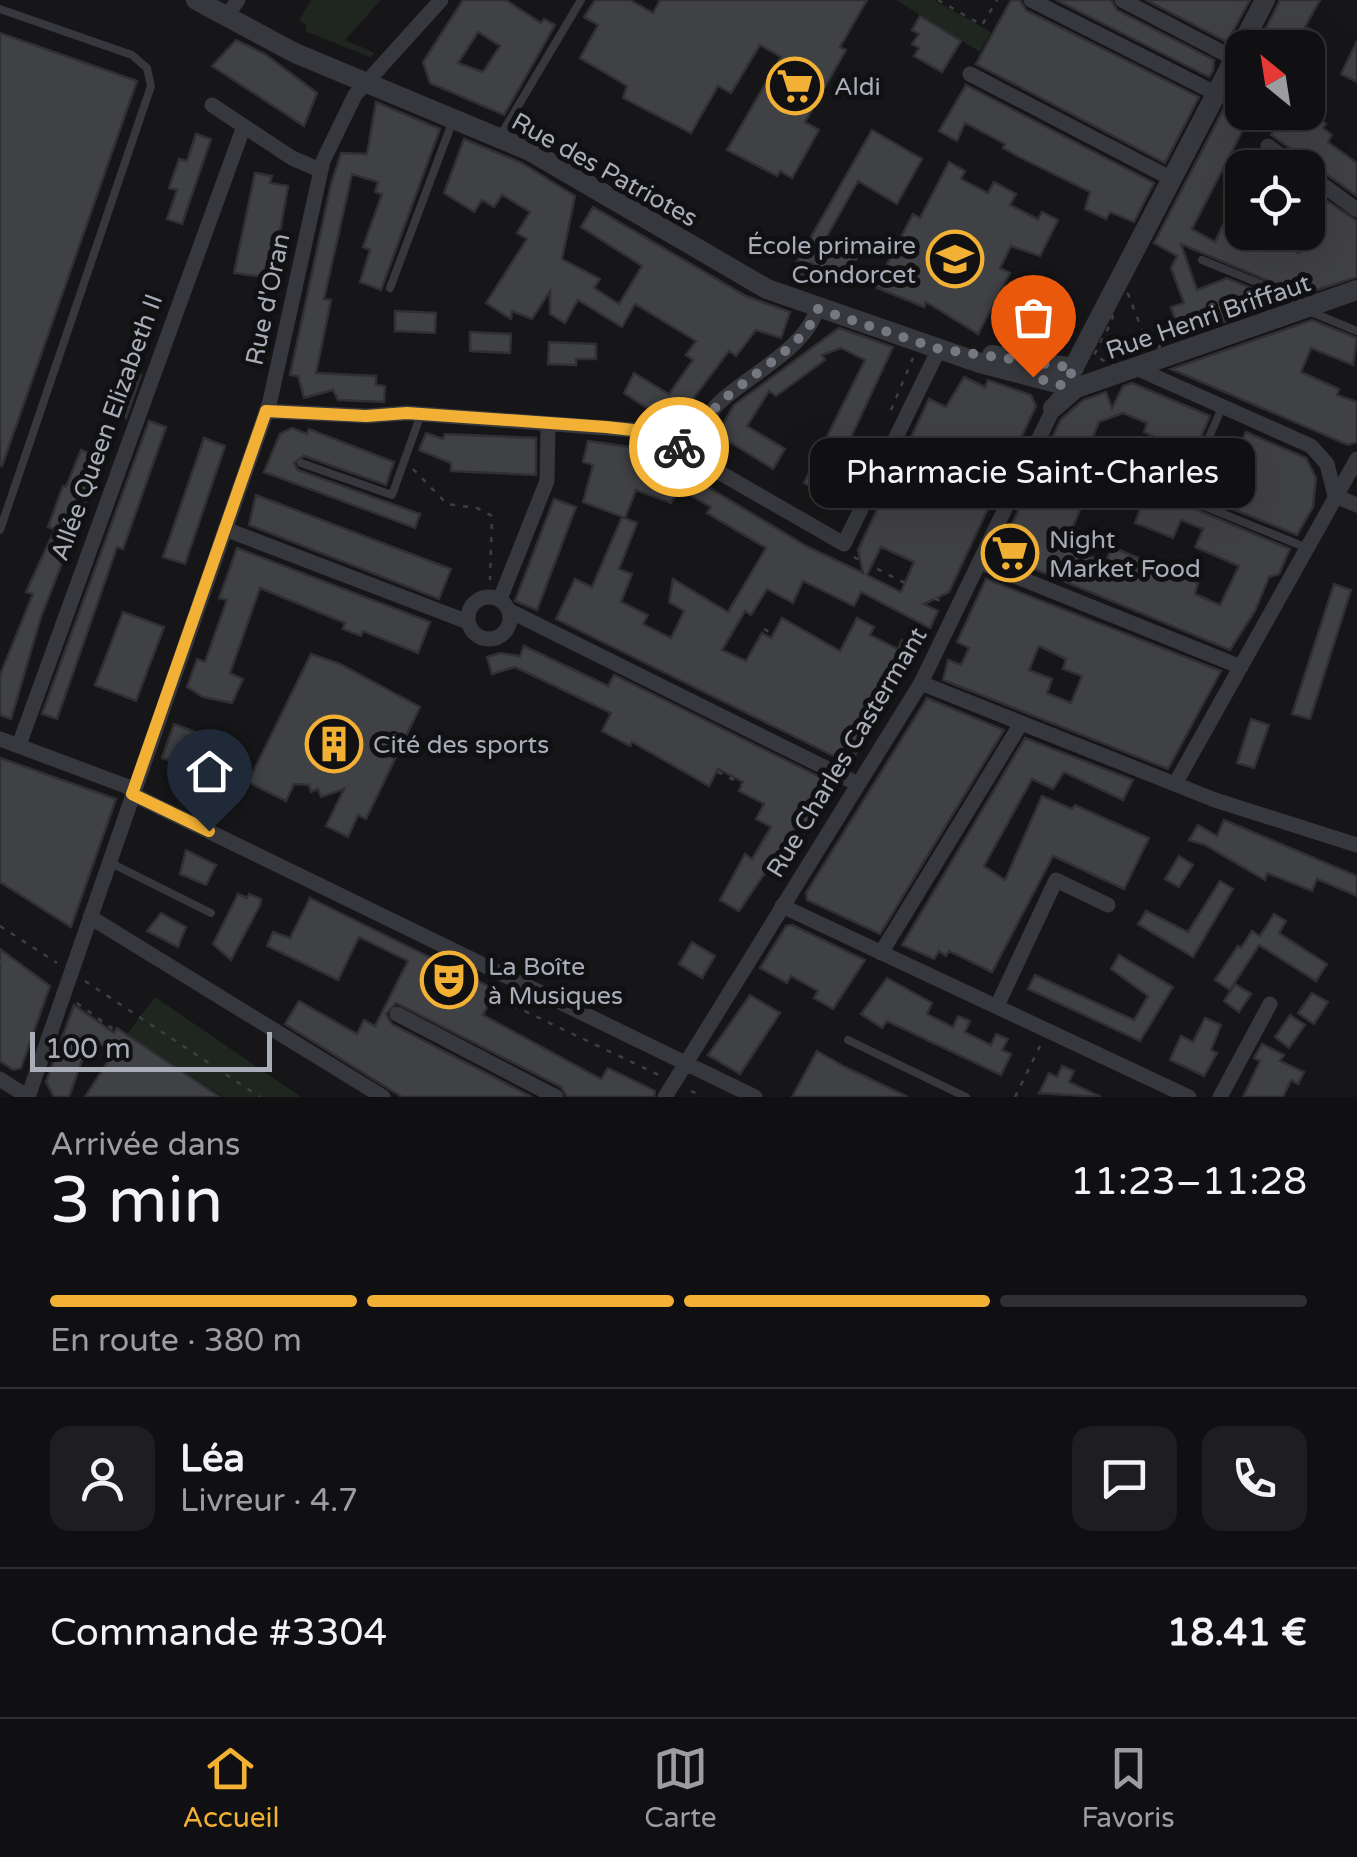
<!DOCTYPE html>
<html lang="fr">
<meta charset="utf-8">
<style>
body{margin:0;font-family:"Varela Round",sans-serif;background:#1e1e20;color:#f1f3f6;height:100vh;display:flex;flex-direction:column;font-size:38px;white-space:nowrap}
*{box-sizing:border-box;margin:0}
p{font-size:32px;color:#9c9d9f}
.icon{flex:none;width:55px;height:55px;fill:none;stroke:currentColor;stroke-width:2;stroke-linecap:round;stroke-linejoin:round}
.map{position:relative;height:1097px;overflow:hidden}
.panel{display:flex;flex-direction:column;background:#101012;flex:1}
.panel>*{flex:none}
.needle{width:65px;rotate:330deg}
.buttons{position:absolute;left:1225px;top:30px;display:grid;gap:20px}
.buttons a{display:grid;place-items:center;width:100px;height:100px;border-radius:20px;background:#101012;box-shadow:0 10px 40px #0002,0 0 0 2px #303032;font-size:50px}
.scale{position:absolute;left:30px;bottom:25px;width:242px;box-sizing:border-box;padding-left:10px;border:5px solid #a8adb8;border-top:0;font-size:28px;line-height:35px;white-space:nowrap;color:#a8adb8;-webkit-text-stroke:8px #111113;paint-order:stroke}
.pin{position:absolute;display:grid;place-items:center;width:85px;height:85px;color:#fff;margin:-102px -42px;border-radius:50% 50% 50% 0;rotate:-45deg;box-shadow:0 0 10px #0007}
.pin .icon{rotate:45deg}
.courier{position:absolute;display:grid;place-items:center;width:100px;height:100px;margin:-50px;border:8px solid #f2b134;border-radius:50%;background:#fff;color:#222;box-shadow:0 2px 12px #0007}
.bubble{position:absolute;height:70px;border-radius:20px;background:#101012;box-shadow:0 10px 40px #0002,0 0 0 2px #303032;font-size:32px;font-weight:600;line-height:70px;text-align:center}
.head em{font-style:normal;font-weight:600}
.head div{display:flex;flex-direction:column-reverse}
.head{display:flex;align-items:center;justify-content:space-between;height:170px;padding:0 50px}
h1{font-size:65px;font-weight:600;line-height:75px}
.bar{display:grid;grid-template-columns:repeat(4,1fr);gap:15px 10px;align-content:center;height:120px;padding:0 50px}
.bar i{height:12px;border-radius:8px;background:#303032}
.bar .current{background:#f2b134}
.bar p{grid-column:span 4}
.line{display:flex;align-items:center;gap:25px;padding:0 50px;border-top:2px solid #303032}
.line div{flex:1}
.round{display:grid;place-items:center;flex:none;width:105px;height:105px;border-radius:20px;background:#1e1e20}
.tabs{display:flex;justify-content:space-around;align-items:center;height:140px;border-top:2px solid #303032;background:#101012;font-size:28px;color:#9c9d9f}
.tabs a{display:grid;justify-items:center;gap:5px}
.tabs .current{color:#f2b134}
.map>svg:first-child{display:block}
.green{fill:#1e261f}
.building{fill:#404145;stroke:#303034;stroke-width:2.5;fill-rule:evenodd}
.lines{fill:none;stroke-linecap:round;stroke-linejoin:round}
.path{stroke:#3d3f44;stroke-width:2.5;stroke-dasharray:5 8;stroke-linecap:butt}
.service{stroke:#37383d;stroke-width:8}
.minor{stroke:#37383d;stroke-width:15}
.tertiary{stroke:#37383d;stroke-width:20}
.done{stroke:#757880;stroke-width:10;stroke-dasharray:0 18}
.route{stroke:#f2b134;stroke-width:12}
.labels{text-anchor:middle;stroke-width:10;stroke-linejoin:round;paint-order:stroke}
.poi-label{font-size:25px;fill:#a8adb8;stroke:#111113;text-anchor:start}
.street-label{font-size:25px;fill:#a8adb8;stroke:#111113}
</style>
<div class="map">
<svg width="1357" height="1097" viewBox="0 0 1357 1097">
<rect width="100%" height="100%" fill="#161618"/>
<path class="green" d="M 311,0 L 381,0 L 345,40 L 375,53 L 370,57 L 305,31 L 307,25 L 299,20 Z
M 896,0 L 934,0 L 991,32 L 980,52 Z
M 155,997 L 301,1097 L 224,1097 L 127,1034 Z"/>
<path class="building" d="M 463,0 L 506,0 L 541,23 L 544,19 L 555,25 L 504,115 L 430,83 L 423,62 ZM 478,32 L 500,46 L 483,72 L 458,63 Z
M 595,0 L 630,0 L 653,13 L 660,0 L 867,0 L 840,47 L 846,50 L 805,122 L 819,130 L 792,178 L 780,171 L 777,176 L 727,150 L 781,57 L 760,45 L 731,93 L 718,86 L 691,133 L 623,98 L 627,86 L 580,58 L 598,25 L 584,17 Z
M 1011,0 L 1020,0 L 1026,10 L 1199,97 L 1165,163 L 976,64 Z
M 1056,0 L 1111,0 L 1117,10 L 1214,60 L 1213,71 L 1209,77 Z
M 1146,0 L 1250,0 L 1227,42 Z
M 1280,0 L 1320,0 L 1305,27 L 1318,33 L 1310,48 L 1256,48 Z
M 920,16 L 961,41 L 942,72 L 914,56 L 919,48 L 912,44 L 919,34 L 912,30 Z
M 0,33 L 137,81 L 2,466 L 0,465 Z
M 236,40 L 265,54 L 317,93 L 304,126 L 212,66 Z
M 1357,41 L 1357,82 L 1341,74 Z
M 1237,83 L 1242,86 L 1242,113 L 1248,120 L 1192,229 L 1215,242 L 1223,225 L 1242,232 L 1273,232 L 1276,243 L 1299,253 L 1316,235 L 1308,229 L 1314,211 L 1308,206 L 1308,188 L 1357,221 L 1357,277 L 1302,295 L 1181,244 L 1197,290 L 1227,278 L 1283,301 L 1181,337 L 1171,307 L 1184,303 L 1171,268 L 1177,256 L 1154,243 Z
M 966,85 L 1154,183 L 1134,222 L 1110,212 L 1106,219 L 1085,209 L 1090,192 L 1019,157 L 1003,148 L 1005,144 L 965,123 L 957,141 L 939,131 Z
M 376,102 L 440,129 L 381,290 L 360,282 L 370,250 L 363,247 L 382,194 L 375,192 L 378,182 L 352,174 L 324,299 L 331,300 L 316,373 L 376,376 L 376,385 L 385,386 L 384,402 L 338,400 L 333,390 L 304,398 L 298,376 L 290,375 L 331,184 L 341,153 L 367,154 Z
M 1282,112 L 1304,119 L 1309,112 L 1326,124 L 1323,128 L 1332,135 L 1328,142 L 1357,163 L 1357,196 L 1271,135 Z
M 872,130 L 922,159 L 897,204 L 858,181 L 826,238 L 858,256 L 843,281 L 811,263 L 804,276 L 791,272 Z
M 196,134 L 211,139 L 182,224 L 167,219 L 177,190 L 169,188 L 179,159 L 187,161 Z
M 464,139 L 522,163 L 575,196 L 562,259 L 600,279 L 594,288 L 619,304 L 642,266 L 581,227 L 593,207 L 746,296 L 790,312 L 781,338 L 756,330 L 736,356 L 729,351 L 674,424 L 639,403 L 624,393 L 634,373 L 669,394 L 693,360 L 686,355 L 696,341 L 635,304 L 622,327 L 578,300 L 565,323 L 550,314 L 550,291 L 532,319 L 512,311 L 511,319 L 486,303 L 527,239 L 517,233 L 530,212 L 502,195 L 494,207 L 482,200 L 474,212 L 444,193 Z
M 949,162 L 965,171 L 961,179 L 988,193 L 994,182 L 1016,194 L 1010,205 L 1038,219 L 1042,212 L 1058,220 L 1040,256 L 1011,246 L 1000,268 L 1010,273 L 978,334 L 926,302 L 924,307 L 875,287 L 913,214 L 920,218 Z
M 255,173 L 272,176 L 270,183 L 288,186 L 272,278 L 234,273 Z
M 395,311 L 436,313 L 435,333 L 395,331 Z
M 1312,320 L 1357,338 L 1353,365 L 1311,348 L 1301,372 L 1339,389 L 1337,395 L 1357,402 L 1357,442 L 1348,445 L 1171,369 Z
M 839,328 L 893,347 L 825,493 L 804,483 L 865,360 L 841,348 L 822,355 L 825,360 L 776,396 L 769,391 L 747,426 L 785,449 L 773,469 L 717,434 L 734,405 Z
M 470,332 L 511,334 L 510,353 L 470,351 Z
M 549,342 L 596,344 L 596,359 L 576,359 L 576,365 L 548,364 Z
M 120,368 L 141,375 L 126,418 L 105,411 Z
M 964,377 L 985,387 L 988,380 L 1031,395 L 1036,406 L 949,592 L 924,604 L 938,611 L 930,628 L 861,592 L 854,606 L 803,581 L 793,603 L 767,589 L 751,615 L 745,611 L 722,650 L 746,661 L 762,633 L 771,638 L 782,618 L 840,651 L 857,618 L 874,627 L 870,635 L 898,649 L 902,640 L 922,648 L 852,760 L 846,762 L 556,619 L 575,579 L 592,587 L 622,517 L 637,523 L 619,569 L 632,574 L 621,602 L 648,615 L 643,624 L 671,638 L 684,611 L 669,602 L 673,579 L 728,612 L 766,548 L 707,513 L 711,507 L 679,489 L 671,503 L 636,490 L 625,518 L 583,502 L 593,465 L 583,462 L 588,441 L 644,449 L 808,547 L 863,573 L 858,550 L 929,399 L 946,407 ZM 881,547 L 914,562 L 901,592 L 867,575 Z
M 1132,383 L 1210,416 L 1179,488 L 1142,475 L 1159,439 L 1144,432 L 1147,423 L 1123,413 L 1099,422 L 1089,446 L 1101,451 L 1093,472 L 1079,474 L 1068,501 L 1081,507 L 1069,537 L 1082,543 L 1078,552 L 1106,562 L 1112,547 L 1198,583 L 1195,594 L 1220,605 L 1239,566 L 1195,547 L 1203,529 L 1181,520 L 1173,538 L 1135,523 L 1140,509 L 1130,505 L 1138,485 L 1290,549 L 1279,574 L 1269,577 L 1255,611 L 1230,650 L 998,554 L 1061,419 L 1083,400 L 1106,392 L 1112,408 L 1123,386 Z
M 149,421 L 166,427 L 123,549 L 117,547 L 57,719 L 42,714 Z
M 292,428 L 307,434 L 309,429 L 394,462 L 386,485 L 304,456 L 294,463 L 298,470 L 420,514 L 415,528 L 264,472 L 280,434 Z
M 1246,432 L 1306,458 L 1316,478 L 1313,507 L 1297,535 L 1193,493 L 1213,448 L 1233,456 Z
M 426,433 L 443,439 L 445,434 L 536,438 L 536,475 L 451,471 L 451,463 L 419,450 Z
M 204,438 L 225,446 L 185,564 L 163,557 Z
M 81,450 L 98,457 L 101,463 L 41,617 L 11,719 L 0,715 L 0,675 L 33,594 L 26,592 L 55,529 L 48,527 L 63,486 L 66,487 Z
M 256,495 L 451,569 L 439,599 L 249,525 Z
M 554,499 L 576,507 L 537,610 L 515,601 Z
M 237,548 L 430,622 L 418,653 L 363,631 L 361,636 L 343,629 L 345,623 L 260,588 L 230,673 L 243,679 L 232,703 L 203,697 L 187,687 L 197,659 L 205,662 L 227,600 L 219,598 Z
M 986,579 L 1221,671 L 1168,769 L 943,680 L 948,660 L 961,665 L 969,648 L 957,642 ZM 1039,646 L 1066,659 L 1063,669 L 1082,676 L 1071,703 L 1047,693 L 1052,679 L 1029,670 Z
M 1334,584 L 1351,590 L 1310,719 L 1292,714 Z
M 123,612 L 164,627 L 136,701 L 95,685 Z
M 524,646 L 608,686 L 614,675 L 832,783 L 804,834 L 795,829 L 739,911 L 720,900 L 745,854 L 752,859 L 771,827 L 756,819 L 764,804 L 739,791 L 743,782 L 718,769 L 709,786 L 632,742 L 630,746 L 602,731 L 611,713 L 532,675 L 515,667 L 492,674 L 487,657 L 500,653 L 520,656 Z
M 311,654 L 340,664 L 420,707 L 366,819 L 358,815 L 348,837 L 326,826 L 344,789 L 321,797 L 318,789 L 311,792 L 309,785 L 294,784 L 286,801 L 248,782 Z
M 927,698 L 1004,730 L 880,934 L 807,900 L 806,893 Z
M 1251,719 L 1269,725 L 1254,768 L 1237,763 Z
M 174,724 L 214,739 L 200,765 L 177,756 L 175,762 L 162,758 Z
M 1025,738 L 1133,780 L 1123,800 L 1064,772 L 1053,789 L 1032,779 L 984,866 L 1005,880 L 1042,796 L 1072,809 L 1075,805 L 1149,838 L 1124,889 L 1053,856 L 992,972 L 949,951 L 946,956 L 939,951 L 934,959 L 902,945 Z
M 0,758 L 116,799 L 71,927 L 0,882 Z
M 1224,820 L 1357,876 L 1357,896 L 1317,879 L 1312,891 L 1267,873 L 1265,880 L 1205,845 L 1189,840 L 1198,825 L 1217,836 Z
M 186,850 L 216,865 L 206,885 L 180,874 Z
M 1179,856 L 1193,865 L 1179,887 L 1165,879 Z
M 1220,881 L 1233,889 L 1193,957 L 1138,924 L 1146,911 L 1188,932 Z
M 238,894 L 247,898 L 249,894 L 261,899 L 260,905 L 231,960 L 213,944 Z
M 310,898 L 496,990 L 483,1015 L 601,1079 L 608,1068 L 655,1091 L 654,1097 L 567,1097 L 561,1087 L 396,1003 L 386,1014 L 392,1024 L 532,1097 L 402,1097 L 285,1024 L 299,1001 L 357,1034 L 364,1020 L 375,1026 L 408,961 L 359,937 L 338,980 L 267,946 L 273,932 L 290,938 Z
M 161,913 L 186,927 L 178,947 L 147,931 Z
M 1274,914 L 1286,921 L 1279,933 L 1327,964 L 1316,981 L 1259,945 L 1230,990 L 1215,980 L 1238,946 L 1241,948 L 1252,931 L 1260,936 Z
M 792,925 L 865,960 L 833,1009 L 814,998 L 818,991 L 791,976 L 787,983 L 760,968 L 786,926 Z
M 692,942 L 715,956 L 702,978 L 679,964 Z
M 0,949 L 50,986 L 21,1068 L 13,1070 L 0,1061 Z
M 1119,955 L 1173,987 L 1140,1041 L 1028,989 L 1035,975 L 1134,1020 L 1148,996 L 1111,969 Z
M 887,978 L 932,1003 L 927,1014 L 953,1027 L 958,1016 L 970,1021 L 965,1032 L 991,1045 L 996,1034 L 1008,1039 L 1002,1050 L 1011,1054 L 1001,1075 L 887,1021 L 882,1028 L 861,1014 Z
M 1235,984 L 1251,994 L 1239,1012 L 1224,1001 Z
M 1312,993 L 1328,1002 L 1314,1024 L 1298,1013 Z
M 750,995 L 780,1013 L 740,1074 L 708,1055 Z
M 74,1005 L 114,1033 L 117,1028 L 220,1097 L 85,1097 L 114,1052 L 90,1038 L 69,1097 L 54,1097 L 46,1082 Z
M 1290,1015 L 1305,1025 L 1289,1048 L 1275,1037 Z
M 1205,1018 L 1221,1025 L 1211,1050 L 1217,1053 L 1204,1076 L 1170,1060 L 1181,1036 L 1193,1042 Z
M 1262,1044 L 1284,1055 L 1280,1061 L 1304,1072 L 1298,1084 L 1291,1080 L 1283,1097 L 1243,1097 L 1260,1061 L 1254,1058 Z
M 817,1051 L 845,1067 L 908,1097 L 792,1097 Z
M 1062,1066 L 1074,1071 L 1069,1082 L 1101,1097 L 1039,1093 L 1049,1073 L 1057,1077 Z"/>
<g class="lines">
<path class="path" d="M 938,0 L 982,25 L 997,0
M 1116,286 L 1128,294 L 1144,335 L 1158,340 L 1160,346 L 1156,353 L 1115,367 L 1094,355 L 1112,321 Z
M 891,410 L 913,358
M 413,469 L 447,504 L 477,508 L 492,516 L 490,580
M 854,557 L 940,601
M 764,629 L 864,684
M 648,737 L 748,787 L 764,755
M 0,926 L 57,963
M 0,961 L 4,964
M 85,981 L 260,1097
M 507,994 L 512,1005 L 661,1076
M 77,1003 L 113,1029
M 691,1091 L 703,1097
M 1015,1097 L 1041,1044"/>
<path class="service" d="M 0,9 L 132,55 L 147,68 L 151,86 L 0,530
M 499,138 L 581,0
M 1202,260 L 1293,297 L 1304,309 L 1357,331
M 390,288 L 452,123
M 301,463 L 392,495 L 421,414
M 1145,482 L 1307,548
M 1183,497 L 1223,405
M 109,862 L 211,913
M 848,1040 L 966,1097"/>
<path class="minor" d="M 1031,0 L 1217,94
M 1122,0 L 1235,59
M 226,17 L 238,0
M 970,74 L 1172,179
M 212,105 L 292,158 L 320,170
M 1268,146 L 1298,168
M 1308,174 L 1357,210
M 1136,368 L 1311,446 L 1327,464 L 1335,496
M 266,411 L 367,416 L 407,413 L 633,430 L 677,448 L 844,544 L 939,349
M 677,448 C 698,439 704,417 720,402 C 749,375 806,348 817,309
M 1335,496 L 1357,505
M 225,529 L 468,622
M 980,562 L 1241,667
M468 618a21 21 0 1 1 42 0a21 21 0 1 1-42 0Z
M 500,599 L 547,481 L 548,425
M 510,611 L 858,784
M 921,683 L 1215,800 L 1357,845
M 0,739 L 134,789
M 19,745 L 244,126
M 1175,784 L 1357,459
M 132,794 L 755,1097
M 782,906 L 1189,1097
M 90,917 L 383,1097
M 881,953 L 1020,725
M 997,1006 L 1056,880 L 1108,905
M 397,1014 L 556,1097
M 0,1079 L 28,1097
M 28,1097 L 270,401 L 323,161 L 355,95 L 441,0
M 665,1097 L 921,683 L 1058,399
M 1220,1097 L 1270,1004"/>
<path class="tertiary" d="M 196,0 L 295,53 L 530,151 L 767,289 L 980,363 L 1076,388
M 992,355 L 1074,368
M 1064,386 L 1265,0
M 1053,408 L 1076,388 L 1357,290"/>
</g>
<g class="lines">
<path class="done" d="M 679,447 C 697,438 703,421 716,407 C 743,378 807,346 818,309 L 939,349 L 1074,368 L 1064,386 L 1033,377"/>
<path class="route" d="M 209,831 L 132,794 L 266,411 L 366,416 L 407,413 L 606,427 L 633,430 L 679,447"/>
</g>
<defs>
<g id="supermarket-ring" transform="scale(2.875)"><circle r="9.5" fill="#111113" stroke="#f2b134" stroke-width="1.5"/><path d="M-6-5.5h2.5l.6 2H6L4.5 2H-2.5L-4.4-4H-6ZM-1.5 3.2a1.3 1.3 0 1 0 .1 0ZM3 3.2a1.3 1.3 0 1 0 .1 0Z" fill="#f2b134"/></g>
<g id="school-ring" transform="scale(2.875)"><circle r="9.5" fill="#111113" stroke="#f2b134" stroke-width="1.5"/><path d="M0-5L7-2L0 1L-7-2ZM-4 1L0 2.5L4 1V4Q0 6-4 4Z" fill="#f2b134"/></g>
<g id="building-ring" transform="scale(2.875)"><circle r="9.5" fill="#111113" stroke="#f2b134" stroke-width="1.5"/><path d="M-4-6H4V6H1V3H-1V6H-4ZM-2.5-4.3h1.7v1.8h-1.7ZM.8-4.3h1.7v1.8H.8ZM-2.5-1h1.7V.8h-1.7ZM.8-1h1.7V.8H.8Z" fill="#f2b134"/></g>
<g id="theatre-ring" transform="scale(2.875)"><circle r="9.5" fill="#111113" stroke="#f2b134" stroke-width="1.5"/><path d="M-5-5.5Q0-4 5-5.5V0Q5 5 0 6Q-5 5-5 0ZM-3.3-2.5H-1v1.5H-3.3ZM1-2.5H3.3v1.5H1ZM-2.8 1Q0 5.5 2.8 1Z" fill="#f2b134"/></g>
</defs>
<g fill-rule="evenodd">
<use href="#supermarket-ring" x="795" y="86"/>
<use href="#school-ring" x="955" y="259"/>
<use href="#supermarket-ring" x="1010" y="553"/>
<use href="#building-ring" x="334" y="744"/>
<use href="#theatre-ring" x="449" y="980"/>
</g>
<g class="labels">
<g class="poi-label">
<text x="834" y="95">Aldi</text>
<text x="916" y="254" text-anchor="end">École primaire<tspan x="916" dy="29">Condorcet</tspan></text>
<text x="1049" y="548">Night<tspan x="1049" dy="29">Market Food</tspan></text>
<text x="373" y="753">Cité des sports</text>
<text x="488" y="975">La Boîte<tspan x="488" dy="29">à Musiques</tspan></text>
</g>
<g class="street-label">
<text transform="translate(605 169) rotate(29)" y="9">Rue des Patriotes</text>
<text transform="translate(267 299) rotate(-78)" y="9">Rue d'Oran</text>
<text transform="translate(1208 316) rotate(-19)" y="9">Rue Henri Briffaut</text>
<text transform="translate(106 427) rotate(-70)" y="9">Allée Queen Elizabeth II</text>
<text transform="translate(846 752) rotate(-59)" y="9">Rue Charles Castermant</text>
</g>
</g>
</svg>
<div class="buttons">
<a><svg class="needle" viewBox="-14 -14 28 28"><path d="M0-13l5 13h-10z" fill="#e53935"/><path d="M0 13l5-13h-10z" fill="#9c9d9f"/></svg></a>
<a><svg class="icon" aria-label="locate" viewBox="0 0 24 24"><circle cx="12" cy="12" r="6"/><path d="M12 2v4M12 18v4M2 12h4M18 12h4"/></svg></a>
</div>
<div class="scale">100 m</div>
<div class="pin" style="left:1033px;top:377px;background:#ea580c"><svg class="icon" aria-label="bag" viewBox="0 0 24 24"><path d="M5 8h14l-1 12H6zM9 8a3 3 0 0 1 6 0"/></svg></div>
<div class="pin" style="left:209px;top:831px;background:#1f2937"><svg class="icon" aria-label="home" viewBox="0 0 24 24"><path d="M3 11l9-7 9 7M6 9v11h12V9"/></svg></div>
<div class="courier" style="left:679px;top:447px"><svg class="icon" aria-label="bike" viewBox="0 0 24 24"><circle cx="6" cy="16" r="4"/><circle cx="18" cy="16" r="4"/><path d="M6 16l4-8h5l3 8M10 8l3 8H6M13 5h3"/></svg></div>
<div class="bubble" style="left:810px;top:438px;width:445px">Pharmacie Saint-Charles</div>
</div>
<section class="panel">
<div class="head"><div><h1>3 min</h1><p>Arrivée dans</p></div><em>11:23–11:28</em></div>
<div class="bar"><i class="current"></i><i class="current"></i><i class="current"></i><i></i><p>En route · 380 m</p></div>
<div class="line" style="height:180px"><a class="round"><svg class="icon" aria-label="person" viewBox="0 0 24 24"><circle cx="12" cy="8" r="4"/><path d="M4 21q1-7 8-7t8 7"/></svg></a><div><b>Léa</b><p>Livreur · 4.7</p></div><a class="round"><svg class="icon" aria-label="chat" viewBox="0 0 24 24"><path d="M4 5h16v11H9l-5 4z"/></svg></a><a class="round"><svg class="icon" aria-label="phone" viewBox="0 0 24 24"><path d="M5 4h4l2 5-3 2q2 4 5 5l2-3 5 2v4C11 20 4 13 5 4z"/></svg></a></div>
<div class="line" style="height:130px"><div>Commande #3304</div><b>18.41 €</b></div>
</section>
<nav class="tabs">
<a class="current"><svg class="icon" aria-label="home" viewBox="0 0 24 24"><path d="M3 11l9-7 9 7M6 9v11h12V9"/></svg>Accueil</a>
<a><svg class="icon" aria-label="map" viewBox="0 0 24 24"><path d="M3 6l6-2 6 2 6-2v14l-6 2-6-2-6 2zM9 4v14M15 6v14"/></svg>Carte</a>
<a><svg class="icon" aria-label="saved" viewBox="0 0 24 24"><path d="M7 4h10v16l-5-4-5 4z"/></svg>Favoris</a>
</nav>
